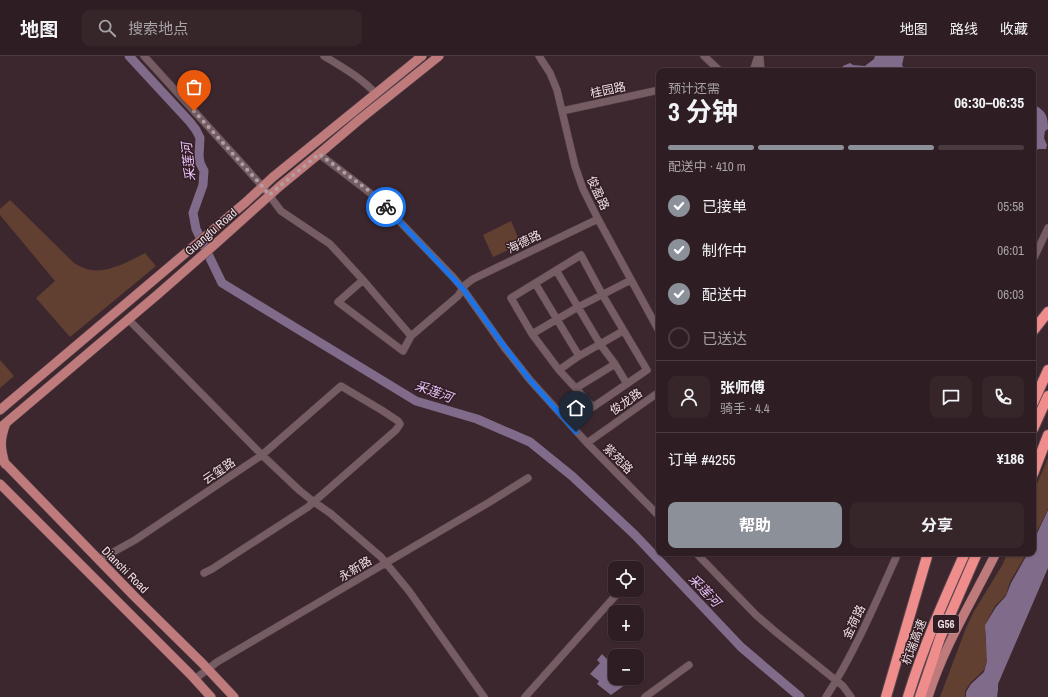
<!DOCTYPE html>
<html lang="zh">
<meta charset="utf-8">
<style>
body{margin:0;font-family:"Archivo Narrow","Noto Sans SC",sans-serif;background:#36262a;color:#f1f3f6;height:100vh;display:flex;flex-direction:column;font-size:15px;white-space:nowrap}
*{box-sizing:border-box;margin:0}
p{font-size:13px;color:#a7a2a5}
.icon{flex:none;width:22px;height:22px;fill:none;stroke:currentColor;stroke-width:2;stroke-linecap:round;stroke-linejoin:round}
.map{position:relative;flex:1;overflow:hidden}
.sheet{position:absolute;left:656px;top:12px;width:380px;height:488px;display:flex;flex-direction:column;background:#2e1d22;border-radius:8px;box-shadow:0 1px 3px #0004,0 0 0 1px #493b40}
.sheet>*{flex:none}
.tools{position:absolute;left:608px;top:505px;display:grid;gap:8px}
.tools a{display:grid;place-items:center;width:36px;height:36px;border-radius:8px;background:#2e1d22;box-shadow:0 1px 3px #0004,0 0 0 1px #493b40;font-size:20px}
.pin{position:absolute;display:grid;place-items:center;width:34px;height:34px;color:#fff;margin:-41px -17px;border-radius:50% 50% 50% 0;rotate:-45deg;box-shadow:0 0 4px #0007}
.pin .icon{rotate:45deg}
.courier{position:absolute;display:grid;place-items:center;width:40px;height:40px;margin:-20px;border:3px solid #1a73e8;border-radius:50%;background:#fff;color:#222;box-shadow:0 1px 5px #0007}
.head em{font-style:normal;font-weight:700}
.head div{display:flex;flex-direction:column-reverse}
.head{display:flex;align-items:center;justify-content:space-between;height:68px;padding:0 12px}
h1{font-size:26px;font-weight:700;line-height:30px}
.bar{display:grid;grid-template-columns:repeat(4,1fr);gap:6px 4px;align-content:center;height:48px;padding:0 12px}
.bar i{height:5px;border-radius:3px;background:#493b40}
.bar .on{background:#8c9099}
.bar p{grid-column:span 4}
.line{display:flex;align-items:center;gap:10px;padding:0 12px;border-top:1px solid #493b40}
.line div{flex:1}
.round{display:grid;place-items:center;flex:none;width:42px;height:42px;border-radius:8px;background:#36262a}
ol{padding:0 12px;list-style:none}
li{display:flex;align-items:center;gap:12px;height:44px}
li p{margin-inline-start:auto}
li .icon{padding:4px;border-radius:50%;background:#8c9099;color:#fff;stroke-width:4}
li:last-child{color:#a7a2a5}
li i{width:22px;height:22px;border:2px solid #493b40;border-radius:50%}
.primary-button{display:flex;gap:8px;margin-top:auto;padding:8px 12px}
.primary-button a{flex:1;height:46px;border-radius:8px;background:#8c9099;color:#fff;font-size:16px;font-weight:700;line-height:46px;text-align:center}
.primary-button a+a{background:#36262a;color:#f1f3f6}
header{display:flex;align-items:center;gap:24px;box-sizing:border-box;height:56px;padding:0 20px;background:#2e1d22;border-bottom:1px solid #493b40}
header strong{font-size:19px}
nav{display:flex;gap:22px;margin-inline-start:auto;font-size:14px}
.search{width:280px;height:36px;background:#36262a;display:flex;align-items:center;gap:10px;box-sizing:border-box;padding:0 14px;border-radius:8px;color:#a7a2a5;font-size:15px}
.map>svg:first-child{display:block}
.green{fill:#614032}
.water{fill:#816b8b}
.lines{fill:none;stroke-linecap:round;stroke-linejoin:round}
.river{stroke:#816b8b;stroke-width:9}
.minor-casing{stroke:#58454c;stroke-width:8}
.major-casing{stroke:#58454c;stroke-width:10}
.highway-casing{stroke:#58454c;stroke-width:12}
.minor{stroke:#765d64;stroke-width:7}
.major{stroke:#bf7a7c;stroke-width:9}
.highway{stroke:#ef8d8c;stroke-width:10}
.done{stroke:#b19fa4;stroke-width:4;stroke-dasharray:0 7.2}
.route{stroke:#1a73e8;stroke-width:5}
.labels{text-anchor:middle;stroke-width:3;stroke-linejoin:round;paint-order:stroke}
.shield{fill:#321d24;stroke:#b6a6aa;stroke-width:1}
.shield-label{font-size:11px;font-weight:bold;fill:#efe0e4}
.street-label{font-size:12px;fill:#efe0e4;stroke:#321d24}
.water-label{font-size:13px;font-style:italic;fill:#eac4fb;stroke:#321d24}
</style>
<header>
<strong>地图</strong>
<div class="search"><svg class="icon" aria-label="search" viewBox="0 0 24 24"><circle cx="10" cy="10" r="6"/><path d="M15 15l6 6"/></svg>搜索地点</div>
<nav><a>地图</a><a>路线</a><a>收藏</a></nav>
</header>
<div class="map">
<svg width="1048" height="641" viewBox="0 0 1048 641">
<rect width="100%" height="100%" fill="#3d272e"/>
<path class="green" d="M 10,144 L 74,207 C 79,210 85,213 91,214 C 108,217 130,205 145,197 L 156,210 L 70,281 L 36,242 L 55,225 L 0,159 L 0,153 Z
M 511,165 L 521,188 L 493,201 L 483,179 Z
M 0,304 L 14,320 L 0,332 Z
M 1048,402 L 1048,453 L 1033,484 L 1033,437 Z
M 1007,497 L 1027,497 L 1010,526 L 1006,539 L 995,550 L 985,569 L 985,581 L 987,595 L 987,605 L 984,614 L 971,626 L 965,635 L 965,641 L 940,641 L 966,572 L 973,557 L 1003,508 Z"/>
<path class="water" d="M 875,0 L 904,0 L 902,9 L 906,15 L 840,15 L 843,10 L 850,7 L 853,9 L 865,10 L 874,3 Z
M 1033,48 C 1045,55 1048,58 1048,73 L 1045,75 L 1044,82 L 1047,89 L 1046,93 L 1038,93 L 1033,99 Z
M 1048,454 L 1048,512 L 998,628 L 998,634 L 997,641 L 966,641 L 966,636 L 971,628 L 984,616 L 987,605 L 985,569 L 996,551 L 1006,540 L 1011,527 L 1028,497 L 1033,497 L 1033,486 Z
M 602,598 L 615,611 L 615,622 L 625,622 L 629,626 L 611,639 L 597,628 L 599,625 L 590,618 L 600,607 L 597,604 Z"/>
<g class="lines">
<path class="river" d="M 129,0 L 190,66 L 196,74 L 200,82 L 199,100 L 200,107 L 204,115 L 203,129 L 193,157 L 196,173 L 222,227 L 416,345 L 477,363 L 530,386 L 572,420 L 635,479 L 741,591 L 800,641"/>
<g class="minor-casing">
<path id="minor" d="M 144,0 L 263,131 L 281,155 L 330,188 L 363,224 L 411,280 L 403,295 L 338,246 L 363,224
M 324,0 C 342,11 362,22 376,38
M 539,0 L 550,17 L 557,34 L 575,110 L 583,133 L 598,163 L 659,275
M 704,0 L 720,15
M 760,2 L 761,15
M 753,15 L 758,0
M 562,55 L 659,34
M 319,98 L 378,143 L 453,221 L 463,233 L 504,291 L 530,324 L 587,387 L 659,460
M 581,199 L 602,238 L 647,314 L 593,351 L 559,314 L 532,278 L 511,242 Z
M 1033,204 L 1048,172
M 556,214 L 600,288 L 615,308 L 576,332
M 535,227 L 579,300 L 559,314
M 128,263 L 262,399 L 299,434 L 314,446 L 330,457 L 381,501 L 409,535 L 484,641
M 532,278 L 578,251 L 631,224
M 411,280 L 458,240 L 465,229 L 473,223 L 598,163
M 579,300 L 623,275
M 615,308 L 627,328
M 587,387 L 659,336
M 696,497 L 756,559 L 777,577 L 843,630 L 851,641
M 99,504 L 135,484 L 262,399 L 341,330 L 383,355 L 398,365 L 400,368 L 396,374 L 308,451 L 212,513 L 204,517
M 195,623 L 208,613 L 217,606 L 488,447 L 528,422
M 525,641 L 617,538
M 645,641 L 689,609
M 826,641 C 855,596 876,546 898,497"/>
</g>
<g class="major-casing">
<path id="major" d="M 0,354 L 246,146 L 273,121 L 422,0
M 0,372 L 157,239 L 213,190 L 280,130 L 319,98 L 359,64 L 439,0
M 0,402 L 135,541 L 202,607 L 234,641
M 5,408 C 0,391 0,383 6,367
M 0,428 L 190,618 L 211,641
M 928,641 C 944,590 972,545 996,497"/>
</g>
<g class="highway-casing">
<path id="highway" d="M 1033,275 L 1048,256
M 1033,347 L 1048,314
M 1033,373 L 1048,340
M 1033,418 L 1048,379
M 886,641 L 928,497
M 908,641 C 923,591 944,544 965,497
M 920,641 L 940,582 L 977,497"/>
</g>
<use href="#minor" class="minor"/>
<use href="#major" class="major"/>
<use href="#highway" class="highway"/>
</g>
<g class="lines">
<path class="done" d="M 194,55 L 263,131 L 269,139 L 319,98 L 368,134 L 386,151"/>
<path class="route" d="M 386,151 L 463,233 L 504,290 L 530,324 L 576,376"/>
</g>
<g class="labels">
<rect class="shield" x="933" y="559" width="26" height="18" rx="3"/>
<g class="shield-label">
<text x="946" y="572">G56</text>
</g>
<g class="street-label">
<text transform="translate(608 34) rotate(-12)" y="4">桂园路</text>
<text transform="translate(598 137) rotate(65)" y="4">俊盈路</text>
<text transform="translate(211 176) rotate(-41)" y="4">Guangfu Road</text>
<text transform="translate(524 186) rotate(-26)" y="4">海德路</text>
<text transform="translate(626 346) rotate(-35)" y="4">俊龙路</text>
<text transform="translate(618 403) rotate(45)" y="4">紫苑路</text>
<text transform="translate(219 415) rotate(-34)" y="4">云玺路</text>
<text transform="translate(355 513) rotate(-31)" y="4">永新路</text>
<text transform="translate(125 514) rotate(45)" y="4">Dianchi Road</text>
<text transform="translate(854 566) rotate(-65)" y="4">金荷路</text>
<text transform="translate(914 586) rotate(-69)" y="4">杭瑞高速</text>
</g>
<g class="water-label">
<text transform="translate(188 106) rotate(-96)" y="5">采莲河</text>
<text transform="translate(434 335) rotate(20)" y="5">采莲河</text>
<text transform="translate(705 534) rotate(46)" y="5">采莲河</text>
</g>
</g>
</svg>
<div class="tools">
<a><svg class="icon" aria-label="locate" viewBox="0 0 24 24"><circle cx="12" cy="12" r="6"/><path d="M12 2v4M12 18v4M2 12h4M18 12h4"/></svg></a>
<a>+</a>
<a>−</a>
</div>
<div class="pin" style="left:194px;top:55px;background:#ea580c"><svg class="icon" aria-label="bag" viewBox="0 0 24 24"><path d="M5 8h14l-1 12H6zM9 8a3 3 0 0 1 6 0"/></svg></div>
<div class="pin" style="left:576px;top:376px;background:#1f2937"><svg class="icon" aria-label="home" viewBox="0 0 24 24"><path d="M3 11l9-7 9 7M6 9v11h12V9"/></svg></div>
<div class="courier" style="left:386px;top:151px"><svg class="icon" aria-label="bike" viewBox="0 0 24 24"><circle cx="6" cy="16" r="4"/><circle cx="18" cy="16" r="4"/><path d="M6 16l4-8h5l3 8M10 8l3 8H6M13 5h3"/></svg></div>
<section class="sheet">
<div class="head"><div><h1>3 分钟</h1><p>预计还需</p></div><em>06:30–06:35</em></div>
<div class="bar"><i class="on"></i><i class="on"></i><i class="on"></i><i></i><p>配送中 · 410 m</p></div>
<ol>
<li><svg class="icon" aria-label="check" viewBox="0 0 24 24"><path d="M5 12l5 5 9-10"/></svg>已接单<p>05:58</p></li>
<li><svg class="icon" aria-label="check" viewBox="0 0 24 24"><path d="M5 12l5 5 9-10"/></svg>制作中<p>06:01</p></li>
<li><svg class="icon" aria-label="check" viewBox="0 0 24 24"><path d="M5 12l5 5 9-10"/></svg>配送中<p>06:03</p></li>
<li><i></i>已送达</li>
</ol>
<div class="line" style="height:72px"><a class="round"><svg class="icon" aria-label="person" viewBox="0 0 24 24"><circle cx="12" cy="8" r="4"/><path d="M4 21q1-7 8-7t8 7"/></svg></a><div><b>张师傅</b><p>骑手 · 4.4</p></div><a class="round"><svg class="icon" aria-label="chat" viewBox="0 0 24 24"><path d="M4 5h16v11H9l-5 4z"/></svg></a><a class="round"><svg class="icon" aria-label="phone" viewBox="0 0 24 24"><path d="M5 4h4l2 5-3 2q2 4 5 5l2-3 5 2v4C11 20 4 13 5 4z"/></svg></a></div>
<div class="line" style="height:52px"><div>订单 #4255</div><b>¥186</b></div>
<div class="primary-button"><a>帮助</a><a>分享</a></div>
</section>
</div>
